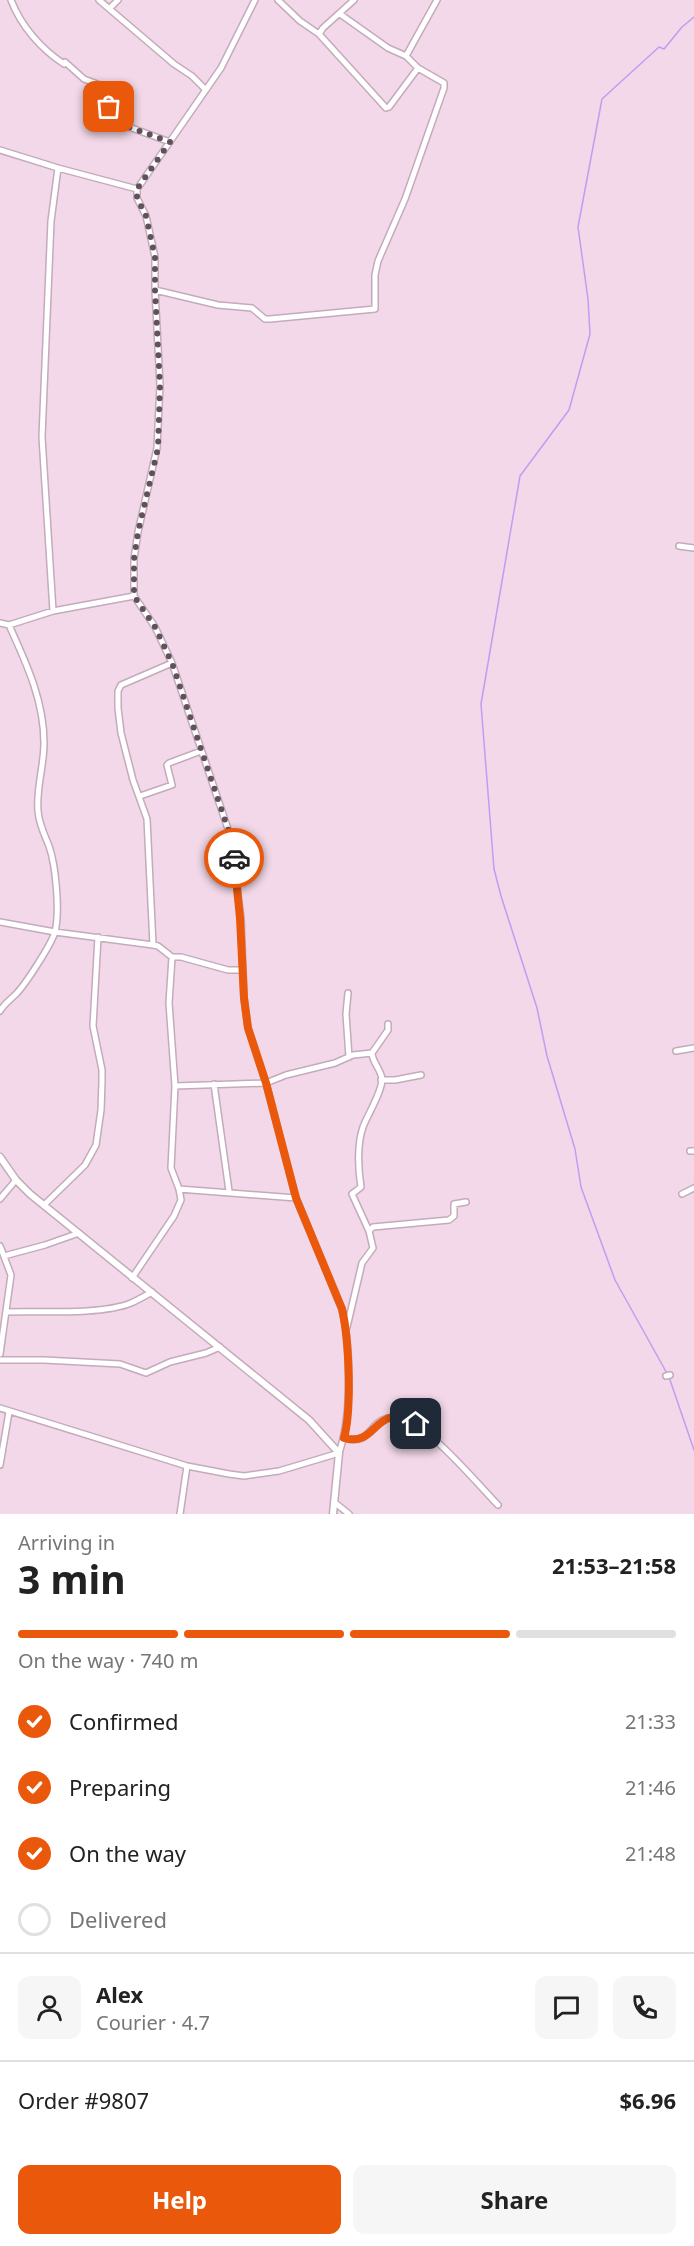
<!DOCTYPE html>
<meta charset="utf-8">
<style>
body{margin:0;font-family:"Noto Sans",sans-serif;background:#f6f6f6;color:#222;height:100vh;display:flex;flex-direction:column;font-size:22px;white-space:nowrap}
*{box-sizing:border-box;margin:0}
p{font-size:20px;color:#767676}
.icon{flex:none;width:33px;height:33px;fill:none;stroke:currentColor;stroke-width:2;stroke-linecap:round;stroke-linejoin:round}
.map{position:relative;height:1514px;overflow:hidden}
.drawer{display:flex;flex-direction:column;background:#fff;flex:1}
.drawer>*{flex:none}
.pin{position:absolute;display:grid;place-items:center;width:51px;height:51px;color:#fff;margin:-26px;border-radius:12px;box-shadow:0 3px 9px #0006}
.courier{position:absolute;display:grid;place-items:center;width:60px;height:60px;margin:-30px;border:4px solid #ea580c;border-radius:50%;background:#fff;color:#222;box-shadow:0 2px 8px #0007}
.headline em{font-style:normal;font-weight:700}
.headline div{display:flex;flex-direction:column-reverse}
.headline{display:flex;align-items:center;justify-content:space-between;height:102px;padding:0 18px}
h1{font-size:39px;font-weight:700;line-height:45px}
.bar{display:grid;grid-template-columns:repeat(4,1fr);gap:9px 6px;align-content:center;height:72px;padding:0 18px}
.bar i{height:8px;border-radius:4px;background:#e0e0e0}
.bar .active{background:#ea580c}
.bar p{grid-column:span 4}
.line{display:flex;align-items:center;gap:15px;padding:0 18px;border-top:2px solid #e0e0e0}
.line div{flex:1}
.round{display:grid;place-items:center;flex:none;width:63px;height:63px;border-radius:12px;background:#f6f6f6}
ol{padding:0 18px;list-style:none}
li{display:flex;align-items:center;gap:18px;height:66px}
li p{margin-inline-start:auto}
li .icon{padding:6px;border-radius:50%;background:#ea580c;color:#fff;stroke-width:4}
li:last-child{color:#767676}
li i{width:33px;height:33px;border:3px solid #e0e0e0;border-radius:50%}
.button{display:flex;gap:12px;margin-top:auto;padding:12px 18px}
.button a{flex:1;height:69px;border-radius:12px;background:#ea580c;color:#fff;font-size:24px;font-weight:700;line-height:69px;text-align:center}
.button a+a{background:#f6f6f6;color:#222}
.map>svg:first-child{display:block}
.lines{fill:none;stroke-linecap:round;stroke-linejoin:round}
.stream{stroke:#c29cf3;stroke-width:1.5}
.minor-casing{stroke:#c4abbb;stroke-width:8}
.tertiary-casing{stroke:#c4abbb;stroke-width:9}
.minor{stroke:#fff;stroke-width:5}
.tertiary{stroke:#fff;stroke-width:6}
.done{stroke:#60515a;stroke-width:6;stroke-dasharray:0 10.8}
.route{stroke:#ea580c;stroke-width:8}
</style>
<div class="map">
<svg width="694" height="1514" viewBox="0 0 694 1514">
<rect width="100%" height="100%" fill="#f2d8e8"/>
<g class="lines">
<path class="stream" d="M 694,17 L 682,27 L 664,49 L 659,47 L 602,99 L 578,227 L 588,299 L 590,334 L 569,410 L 520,476 L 481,704 L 494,869 L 501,896 L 537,1008 L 547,1056 L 575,1149 L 581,1187 L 615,1280 L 669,1377 L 694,1450"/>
<g class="minor-casing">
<path id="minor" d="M 11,0 C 21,26 41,49 64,64 L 65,62 L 84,79 L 108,88 L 107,90 L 111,94 L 108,113 L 118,123 L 170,142
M 99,0 L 174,64 L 192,76 L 206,90
M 278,0 L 300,21 L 319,34 L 323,28 L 354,0
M 110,8 L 118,0
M 319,34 L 386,108 L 389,107 L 418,68
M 406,56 L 437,0
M 0,150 L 58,168 L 137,189
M 155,290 L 218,305 L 252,308 L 265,319 L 270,319 L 375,309 L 375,275 L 378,261 L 405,199 L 444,88 L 444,83 L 418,68 L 406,56 L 388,48 L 340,14
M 679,546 L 694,548
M 53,611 L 42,437 L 51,221 L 58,168
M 0,623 L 9,625 L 53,611 L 134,596
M 140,796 L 172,785 L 167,765 L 169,763 L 201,751
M 0,922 L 55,932 L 153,945 L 158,946 L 172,957 L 181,957 L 228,970 L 243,970
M 153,945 L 147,819 L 133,780 L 121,733 L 118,708 L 118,691 L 121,685 L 172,663
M 348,993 L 346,1014 L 349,1057
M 0,1011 C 4,1004 10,1000 16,994 C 25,985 51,945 55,932 C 60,912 56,866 49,846 C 44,834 39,824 38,811 C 36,788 44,766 44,743 C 44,700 26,663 9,625
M 676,1051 L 694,1048
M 381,1080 L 395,1080 L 421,1075
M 214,1084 L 229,1191
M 175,1086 L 266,1083 L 286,1075 L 335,1063 L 353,1055 L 372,1053
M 690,1151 L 694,1151
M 179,1189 L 296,1198
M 682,1194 L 694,1188
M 0,1199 L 16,1180
M 44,1205 L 85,1165 L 96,1145 L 101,1110 L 102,1081 L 102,1070 L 93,1026 L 98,937
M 369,1231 L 352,1194 L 361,1187 C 358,1169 357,1144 363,1127 C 368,1114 382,1092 382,1079 C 381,1069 372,1062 372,1053 L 388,1030 L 388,1024
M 0,1246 L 11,1275 L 0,1354
M 4,1256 L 45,1245 L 79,1233
M 132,1278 L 174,1216 L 181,1200 L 179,1189 L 171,1168 L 175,1086 L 169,1003 L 172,957
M 7,1312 C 40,1311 102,1315 131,1303 C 138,1300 145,1296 152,1292
M 347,1327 L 362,1263 L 373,1248 L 369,1231 L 373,1227 L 449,1220 L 454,1216 L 454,1204 L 466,1202
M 0,1360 L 44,1360 L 120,1364 L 146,1373 L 170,1362 L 206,1353 L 220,1347
M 666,1376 L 670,1375
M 0,1408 L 187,1466 L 229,1474 L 244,1476 L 279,1471 L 339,1453 C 352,1415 351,1348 342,1309 L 296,1198 L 266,1083 L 248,1028 L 244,998 L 241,918 L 230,835 L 172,663 L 155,627 L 134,596 L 134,559 L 138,532 L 157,448 L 160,385 L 155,290 L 155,257 L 146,216 L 137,198 L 137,189 L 221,68 L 255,0
M 344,1438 C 371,1446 367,1424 387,1418 C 393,1417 400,1417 405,1419 C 431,1429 477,1483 498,1505
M 0,1465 L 9,1412
M 334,1502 L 349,1514
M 180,1514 L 187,1466"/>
</g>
<g class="tertiary-casing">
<path id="tertiary" d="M 0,1157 L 16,1180 L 30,1194 L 309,1420 L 339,1453 L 333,1514"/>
</g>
<use href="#minor" class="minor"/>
<use href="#tertiary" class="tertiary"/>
</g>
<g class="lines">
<path class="done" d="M 109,107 L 108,113 L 118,123 L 170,142 L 137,189 L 137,198 L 146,216 L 155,257 L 155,290 L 160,386 L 158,448 L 138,532 L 134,559 L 134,596 L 155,627 L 172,663 L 230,835 L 234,858"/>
<path class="route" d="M 234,858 L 240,918 L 244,998 L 248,1028 L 266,1083 L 296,1198 L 342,1309 C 349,1339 352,1409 344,1438 C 379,1448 373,1400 416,1424"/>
</g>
</svg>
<div class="pin" style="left:109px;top:107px;background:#ea580c"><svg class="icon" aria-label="bag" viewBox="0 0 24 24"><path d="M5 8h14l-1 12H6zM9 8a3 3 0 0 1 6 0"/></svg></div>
<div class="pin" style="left:416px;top:1424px;background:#1f2937"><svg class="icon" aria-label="home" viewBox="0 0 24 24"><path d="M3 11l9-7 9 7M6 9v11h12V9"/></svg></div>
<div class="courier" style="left:234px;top:858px"><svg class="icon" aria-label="car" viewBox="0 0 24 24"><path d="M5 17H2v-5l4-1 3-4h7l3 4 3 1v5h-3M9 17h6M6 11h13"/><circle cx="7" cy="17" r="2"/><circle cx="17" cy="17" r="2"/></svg></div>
</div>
<section class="drawer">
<div class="headline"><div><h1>3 min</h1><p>Arriving in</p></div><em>21:53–21:58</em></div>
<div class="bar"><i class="active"></i><i class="active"></i><i class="active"></i><i></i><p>On the way · 740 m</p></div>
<ol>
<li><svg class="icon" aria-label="check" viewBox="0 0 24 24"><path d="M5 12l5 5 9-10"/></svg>Confirmed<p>21:33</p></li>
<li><svg class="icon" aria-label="check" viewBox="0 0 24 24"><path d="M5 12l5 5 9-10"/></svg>Preparing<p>21:46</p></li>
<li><svg class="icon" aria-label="check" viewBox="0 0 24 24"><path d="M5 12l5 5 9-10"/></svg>On the way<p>21:48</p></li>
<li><i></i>Delivered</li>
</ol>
<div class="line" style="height:108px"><a class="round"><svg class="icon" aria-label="person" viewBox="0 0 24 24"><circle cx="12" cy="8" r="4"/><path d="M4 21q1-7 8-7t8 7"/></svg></a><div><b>Alex</b><p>Courier · 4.7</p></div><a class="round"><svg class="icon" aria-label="chat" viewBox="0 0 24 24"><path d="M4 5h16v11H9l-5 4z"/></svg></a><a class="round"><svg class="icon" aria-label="phone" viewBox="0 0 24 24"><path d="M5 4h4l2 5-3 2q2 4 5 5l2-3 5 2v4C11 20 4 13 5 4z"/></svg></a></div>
<div class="line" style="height:78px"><div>Order #9807</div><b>$6.96</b></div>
<div class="button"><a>Help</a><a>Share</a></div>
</section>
